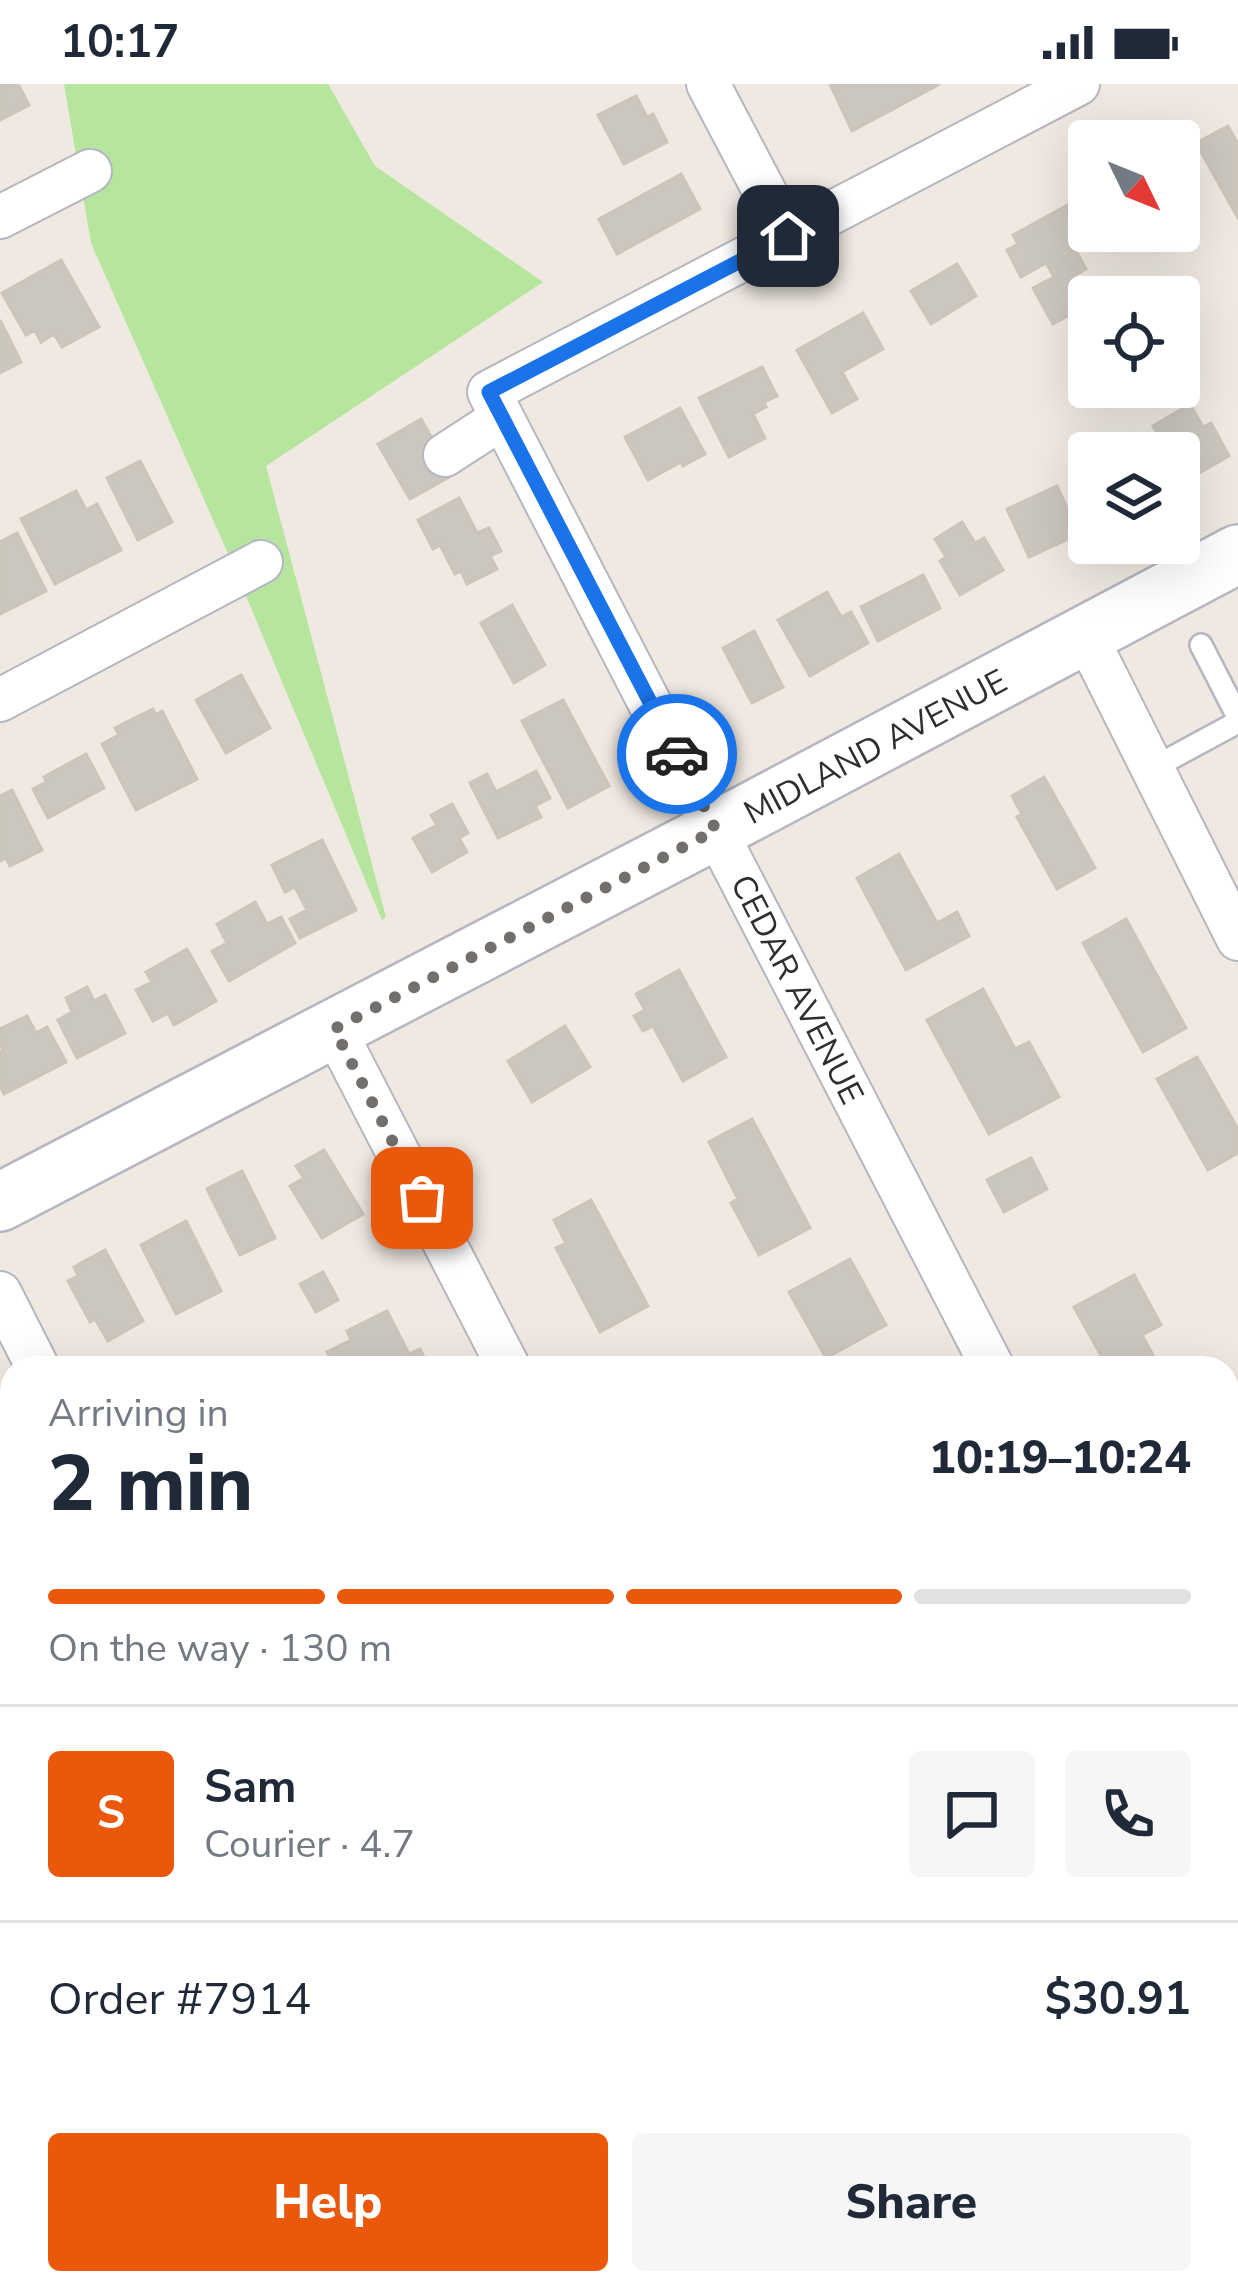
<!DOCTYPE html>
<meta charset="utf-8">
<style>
body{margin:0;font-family:"Nunito Sans",sans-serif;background:#f6f6f7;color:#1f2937;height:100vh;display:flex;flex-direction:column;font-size:45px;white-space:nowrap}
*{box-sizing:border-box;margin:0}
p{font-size:39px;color:#747a83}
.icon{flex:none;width:66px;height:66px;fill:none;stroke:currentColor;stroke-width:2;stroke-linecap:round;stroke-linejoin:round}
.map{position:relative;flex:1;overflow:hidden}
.details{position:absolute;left:0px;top:1272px;width:1239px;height:939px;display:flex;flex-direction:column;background:#fff;border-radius:36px 36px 0 0;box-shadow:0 12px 48px #0002}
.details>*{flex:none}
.needle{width:78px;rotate:133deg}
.buttons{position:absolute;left:1068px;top:36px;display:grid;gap:24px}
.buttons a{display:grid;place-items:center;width:132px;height:132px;border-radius:12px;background:#fff;box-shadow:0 12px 48px #0002;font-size:60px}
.pin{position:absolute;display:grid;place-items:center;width:102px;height:102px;color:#fff;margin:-51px;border-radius:24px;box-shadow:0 6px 18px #0006}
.courier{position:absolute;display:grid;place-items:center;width:120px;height:120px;margin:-60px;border:9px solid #1a73e8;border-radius:50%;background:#fff;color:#222;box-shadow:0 3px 15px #0007}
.head em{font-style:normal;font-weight:800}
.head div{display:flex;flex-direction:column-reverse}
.head{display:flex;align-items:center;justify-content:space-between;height:204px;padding:0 48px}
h1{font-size:78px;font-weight:800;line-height:90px}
.bar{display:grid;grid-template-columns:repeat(4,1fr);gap:18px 12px;align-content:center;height:144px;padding:0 48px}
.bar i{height:15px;border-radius:9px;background:#e0e1e3}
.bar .selected{background:#ea580c}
.bar p{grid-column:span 4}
.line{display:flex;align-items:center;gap:30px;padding:0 48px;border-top:3px solid #e0e1e3}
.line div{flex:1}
.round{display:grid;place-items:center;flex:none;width:126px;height:126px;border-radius:12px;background:#f6f6f7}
.action{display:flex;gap:24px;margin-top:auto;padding:24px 48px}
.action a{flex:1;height:138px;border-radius:12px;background:#ea580c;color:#fff;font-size:48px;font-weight:800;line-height:138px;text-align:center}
.action a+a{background:#f6f6f7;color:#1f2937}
.status{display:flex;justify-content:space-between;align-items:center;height:84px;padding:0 60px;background:#fff;direction:ltr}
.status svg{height:33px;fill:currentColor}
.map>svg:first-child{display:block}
.green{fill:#b6e59e}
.building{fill:#cbc7bf;stroke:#cbc5ba;stroke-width:3}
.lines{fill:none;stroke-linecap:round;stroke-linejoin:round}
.lane-casing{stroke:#b4b7c1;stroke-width:26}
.street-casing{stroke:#b4b7c1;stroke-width:46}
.secondary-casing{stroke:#b4b7c1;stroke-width:62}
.path{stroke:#c9c9c9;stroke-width:6;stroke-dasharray:9 6;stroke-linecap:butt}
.lane{stroke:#fff;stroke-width:21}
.street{stroke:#fff;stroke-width:42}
.secondary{stroke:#fff;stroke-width:57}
.done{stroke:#726f6d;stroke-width:12;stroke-dasharray:0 21.6}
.route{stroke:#1a73e8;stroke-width:15}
.labels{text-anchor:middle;stroke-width:10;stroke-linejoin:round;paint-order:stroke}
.street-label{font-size:33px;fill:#2e2e2e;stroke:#fff}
</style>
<div class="status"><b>10:17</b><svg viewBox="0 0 49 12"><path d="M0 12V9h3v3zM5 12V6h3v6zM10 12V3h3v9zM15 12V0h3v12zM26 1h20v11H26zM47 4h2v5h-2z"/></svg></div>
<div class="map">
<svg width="1238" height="2209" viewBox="0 0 1238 2209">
<rect width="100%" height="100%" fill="#efe9e1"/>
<path class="green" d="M 64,0 L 328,0 L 375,82 L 543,198 L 266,382 L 386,833 L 382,836 L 233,481 L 91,159 Z
M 1238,1707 L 1238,2209 L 806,2209 L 805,2199 L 1227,2199 L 1227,1712 Z"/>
<path class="building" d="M 0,0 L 18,0 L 29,21 L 0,36 Z
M 830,0 L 940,0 L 852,47 Z
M 636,12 L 647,33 L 653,30 L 667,58 L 624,80 L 598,31 Z
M 1228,42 L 1238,60 L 1238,134 L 1196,59 Z
M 681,90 L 700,125 L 617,170 L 599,135 Z
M 1071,119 L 1090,154 L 1060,170 L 1062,173 L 1075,165 L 1086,185 L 1072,193 L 1084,223 L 1053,240 L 1033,204 L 1054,193 L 1046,179 L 1021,193 L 1007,166 L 1018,160 L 1013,151 Z
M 61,176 L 99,243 L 62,263 L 54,250 L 41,258 L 35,246 L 26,251 L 2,209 Z
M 957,180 L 976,212 L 931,240 L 911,207 Z
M 863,229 L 883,265 L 842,288 L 857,315 L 832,329 L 797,266 Z
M 0,236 L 21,278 L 0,289 Z
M 762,283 L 777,312 L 764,318 L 766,323 L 753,330 L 765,354 L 729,373 L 699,314 Z
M 1190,320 L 1203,343 L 1211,339 L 1229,372 L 1194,392 L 1190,385 L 1181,390 L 1179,369 L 1169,369 L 1153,342 Z
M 680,324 L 705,370 L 683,382 L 681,378 L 648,396 L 625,353 Z
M 421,335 L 453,391 L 410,415 L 378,360 Z
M 140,377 L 172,438 L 138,456 L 107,394 Z
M 1057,402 L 1079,450 L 1029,473 L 1007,425 Z
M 76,407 L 86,426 L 97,420 L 121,466 L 55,500 L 21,435 Z
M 459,414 L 477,449 L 489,444 L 501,467 L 490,472 L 497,485 L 467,500 L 461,487 L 455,490 L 440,461 L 433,465 L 418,436 Z
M 962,438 L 975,459 L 984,454 L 1003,486 L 960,511 L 940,477 L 946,473 L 935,455 Z
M 17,449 L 46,507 L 0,530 L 0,458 Z
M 923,491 L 940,524 L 878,557 L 861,523 Z
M 827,508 L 841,533 L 851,528 L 868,559 L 810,592 L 778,536 Z
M 512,521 L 545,581 L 514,599 L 481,539 Z
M 754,547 L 783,603 L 752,619 L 723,564 Z
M 241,591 L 270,644 L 226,669 L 196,616 Z
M 563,616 L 609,702 L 568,724 L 522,637 Z
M 153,625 L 156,631 L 162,627 L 197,695 L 136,726 L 102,660 L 119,651 L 115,644 Z
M 86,670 L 104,704 L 48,734 L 33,705 L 46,698 L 44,693 Z
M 536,687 L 550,714 L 535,722 L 541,733 L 498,754 L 470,699 L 487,690 L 496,708 Z
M 1044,693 L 1095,784 L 1057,805 L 1017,733 L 1022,730 L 1012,712 Z
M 12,706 L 42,766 L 10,782 L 6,774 L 0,777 L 0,712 Z
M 452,720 L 468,749 L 459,754 L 467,768 L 432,788 L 413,754 L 437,741 L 431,731 Z
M 322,756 L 356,826 L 300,854 L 290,835 L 307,826 L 295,803 L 285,808 L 272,781 Z
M 899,770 L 937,839 L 957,828 L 969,852 L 906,886 L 857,794 Z
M 255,818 L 267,840 L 281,833 L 295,859 L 229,897 L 212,867 L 227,859 L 217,840 Z
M 1126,835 L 1186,944 L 1143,968 L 1083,859 Z
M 187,865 L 216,917 L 174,941 L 168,929 L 153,937 L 136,906 L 152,898 L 146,888 Z
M 679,886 L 726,973 L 683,997 L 653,942 L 643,947 L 634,932 L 645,926 L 636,910 Z
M 87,903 L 94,917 L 105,911 L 125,949 L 77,974 L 58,936 L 72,928 L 66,914 Z
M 983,905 L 1015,965 L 1029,958 L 1059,1013 L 989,1050 L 927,936 Z
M 27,932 L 36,949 L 47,943 L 66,978 L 4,1010 L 0,1001 L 0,967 L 3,966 L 0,959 L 0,945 Z
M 565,942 L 590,983 L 532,1018 L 508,977 Z
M 1197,973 L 1238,1045 L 1238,1069 L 1208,1086 L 1157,995 Z
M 752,1035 L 810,1144 L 759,1171 L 731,1119 L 738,1115 L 709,1058 Z
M 324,1066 L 363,1130 L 322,1154 L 290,1102 L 304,1094 L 296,1082 Z
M 1031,1074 L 1047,1105 L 1004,1128 L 987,1096 Z
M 242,1087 L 275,1154 L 240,1171 L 207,1105 Z
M 591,1116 L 648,1222 L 600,1248 L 556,1164 L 566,1159 L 554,1136 Z
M 186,1137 L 221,1207 L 176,1230 L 141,1161 Z
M 105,1166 L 143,1237 L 108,1257 L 95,1235 L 90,1238 L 68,1197 L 78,1192 L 74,1183 Z
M 850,1175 L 886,1241 L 826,1274 L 789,1208 Z
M 323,1188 L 338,1216 L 316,1228 L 300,1200 Z
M 1134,1191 L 1161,1241 L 1142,1251 L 1158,1280 L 1150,1284 L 1108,1284 L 1074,1223 Z
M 387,1227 L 409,1270 L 420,1265 L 429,1284 L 335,1284 L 327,1268 L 351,1256 L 347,1247 Z
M 0,1415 L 12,1436 L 12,1475 L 0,1482 Z
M 1238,1461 L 1238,1527 L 1227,1506 L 1231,1501 L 1227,1494 L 1227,1466 Z
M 12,1833 L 12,1913 L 0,1920 L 0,1840 Z"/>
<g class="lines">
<g class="lane-casing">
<path id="lane" d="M 1201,561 L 1238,633
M 1153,684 L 1238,638
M 0,1642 L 12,1636
M 240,2209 L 260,2199"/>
</g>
<g class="street-casing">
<path id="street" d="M 708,0 L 788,152
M 0,133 L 90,87
M 445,371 L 502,334
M 1086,552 L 1238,855
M 0,616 L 261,478
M 334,945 L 509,1284
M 0,1209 L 38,1284
M 993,1284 L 489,308 L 1078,0
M 0,2128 L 12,2151
M 37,2199 L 42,2209"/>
</g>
<g class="secondary-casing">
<path id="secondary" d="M 0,1118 L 716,746 L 1238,470"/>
</g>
<path class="path" d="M 389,2199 L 415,2209
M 296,2209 L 316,2199"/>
<use href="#lane" class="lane"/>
<use href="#street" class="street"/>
<use href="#secondary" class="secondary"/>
</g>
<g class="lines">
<path class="done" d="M 422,1114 L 334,945 L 716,746 L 677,670"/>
<path class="route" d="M 677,670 L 489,308 L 788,152"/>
</g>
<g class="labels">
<g class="street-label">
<text transform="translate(875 662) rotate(-28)" y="12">MIDLAND AVENUE</text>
<text transform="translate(798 905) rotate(63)" y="12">CEDAR AVENUE</text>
</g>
</g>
</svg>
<div class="buttons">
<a><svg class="needle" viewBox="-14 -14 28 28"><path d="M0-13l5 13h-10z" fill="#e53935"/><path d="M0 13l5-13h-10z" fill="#747a83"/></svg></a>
<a><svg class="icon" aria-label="locate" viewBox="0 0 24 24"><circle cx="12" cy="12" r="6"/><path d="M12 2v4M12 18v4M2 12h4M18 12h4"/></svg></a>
<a><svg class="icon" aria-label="layers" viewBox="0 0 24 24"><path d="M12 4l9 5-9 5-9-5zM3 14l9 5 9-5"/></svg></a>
</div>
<div class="pin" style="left:422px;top:1114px;background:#ea580c"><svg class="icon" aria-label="bag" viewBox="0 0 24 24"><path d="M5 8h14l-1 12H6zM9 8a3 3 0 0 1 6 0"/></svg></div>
<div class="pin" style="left:788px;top:152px;background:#1f2937"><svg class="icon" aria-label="home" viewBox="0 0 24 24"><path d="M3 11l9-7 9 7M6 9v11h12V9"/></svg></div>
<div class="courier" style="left:677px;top:670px"><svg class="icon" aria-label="car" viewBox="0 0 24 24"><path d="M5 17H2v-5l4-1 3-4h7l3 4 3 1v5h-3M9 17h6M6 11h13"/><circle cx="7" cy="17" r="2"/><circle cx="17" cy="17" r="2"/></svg></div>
<section class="details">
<div class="head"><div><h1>2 min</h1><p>Arriving in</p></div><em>10:19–10:24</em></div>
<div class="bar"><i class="selected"></i><i class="selected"></i><i class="selected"></i><i></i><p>On the way · 130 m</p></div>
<div class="line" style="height:216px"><b class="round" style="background:#ea580c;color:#fff">S</b><div><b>Sam</b><p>Courier · 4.7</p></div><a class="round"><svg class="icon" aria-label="chat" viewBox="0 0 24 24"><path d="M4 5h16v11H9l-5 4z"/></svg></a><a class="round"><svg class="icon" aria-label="phone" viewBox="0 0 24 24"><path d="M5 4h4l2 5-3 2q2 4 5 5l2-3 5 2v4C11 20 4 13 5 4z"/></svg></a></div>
<div class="line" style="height:156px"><div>Order #7914</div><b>$30.91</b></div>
<div class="action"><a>Help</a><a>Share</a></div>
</section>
</div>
